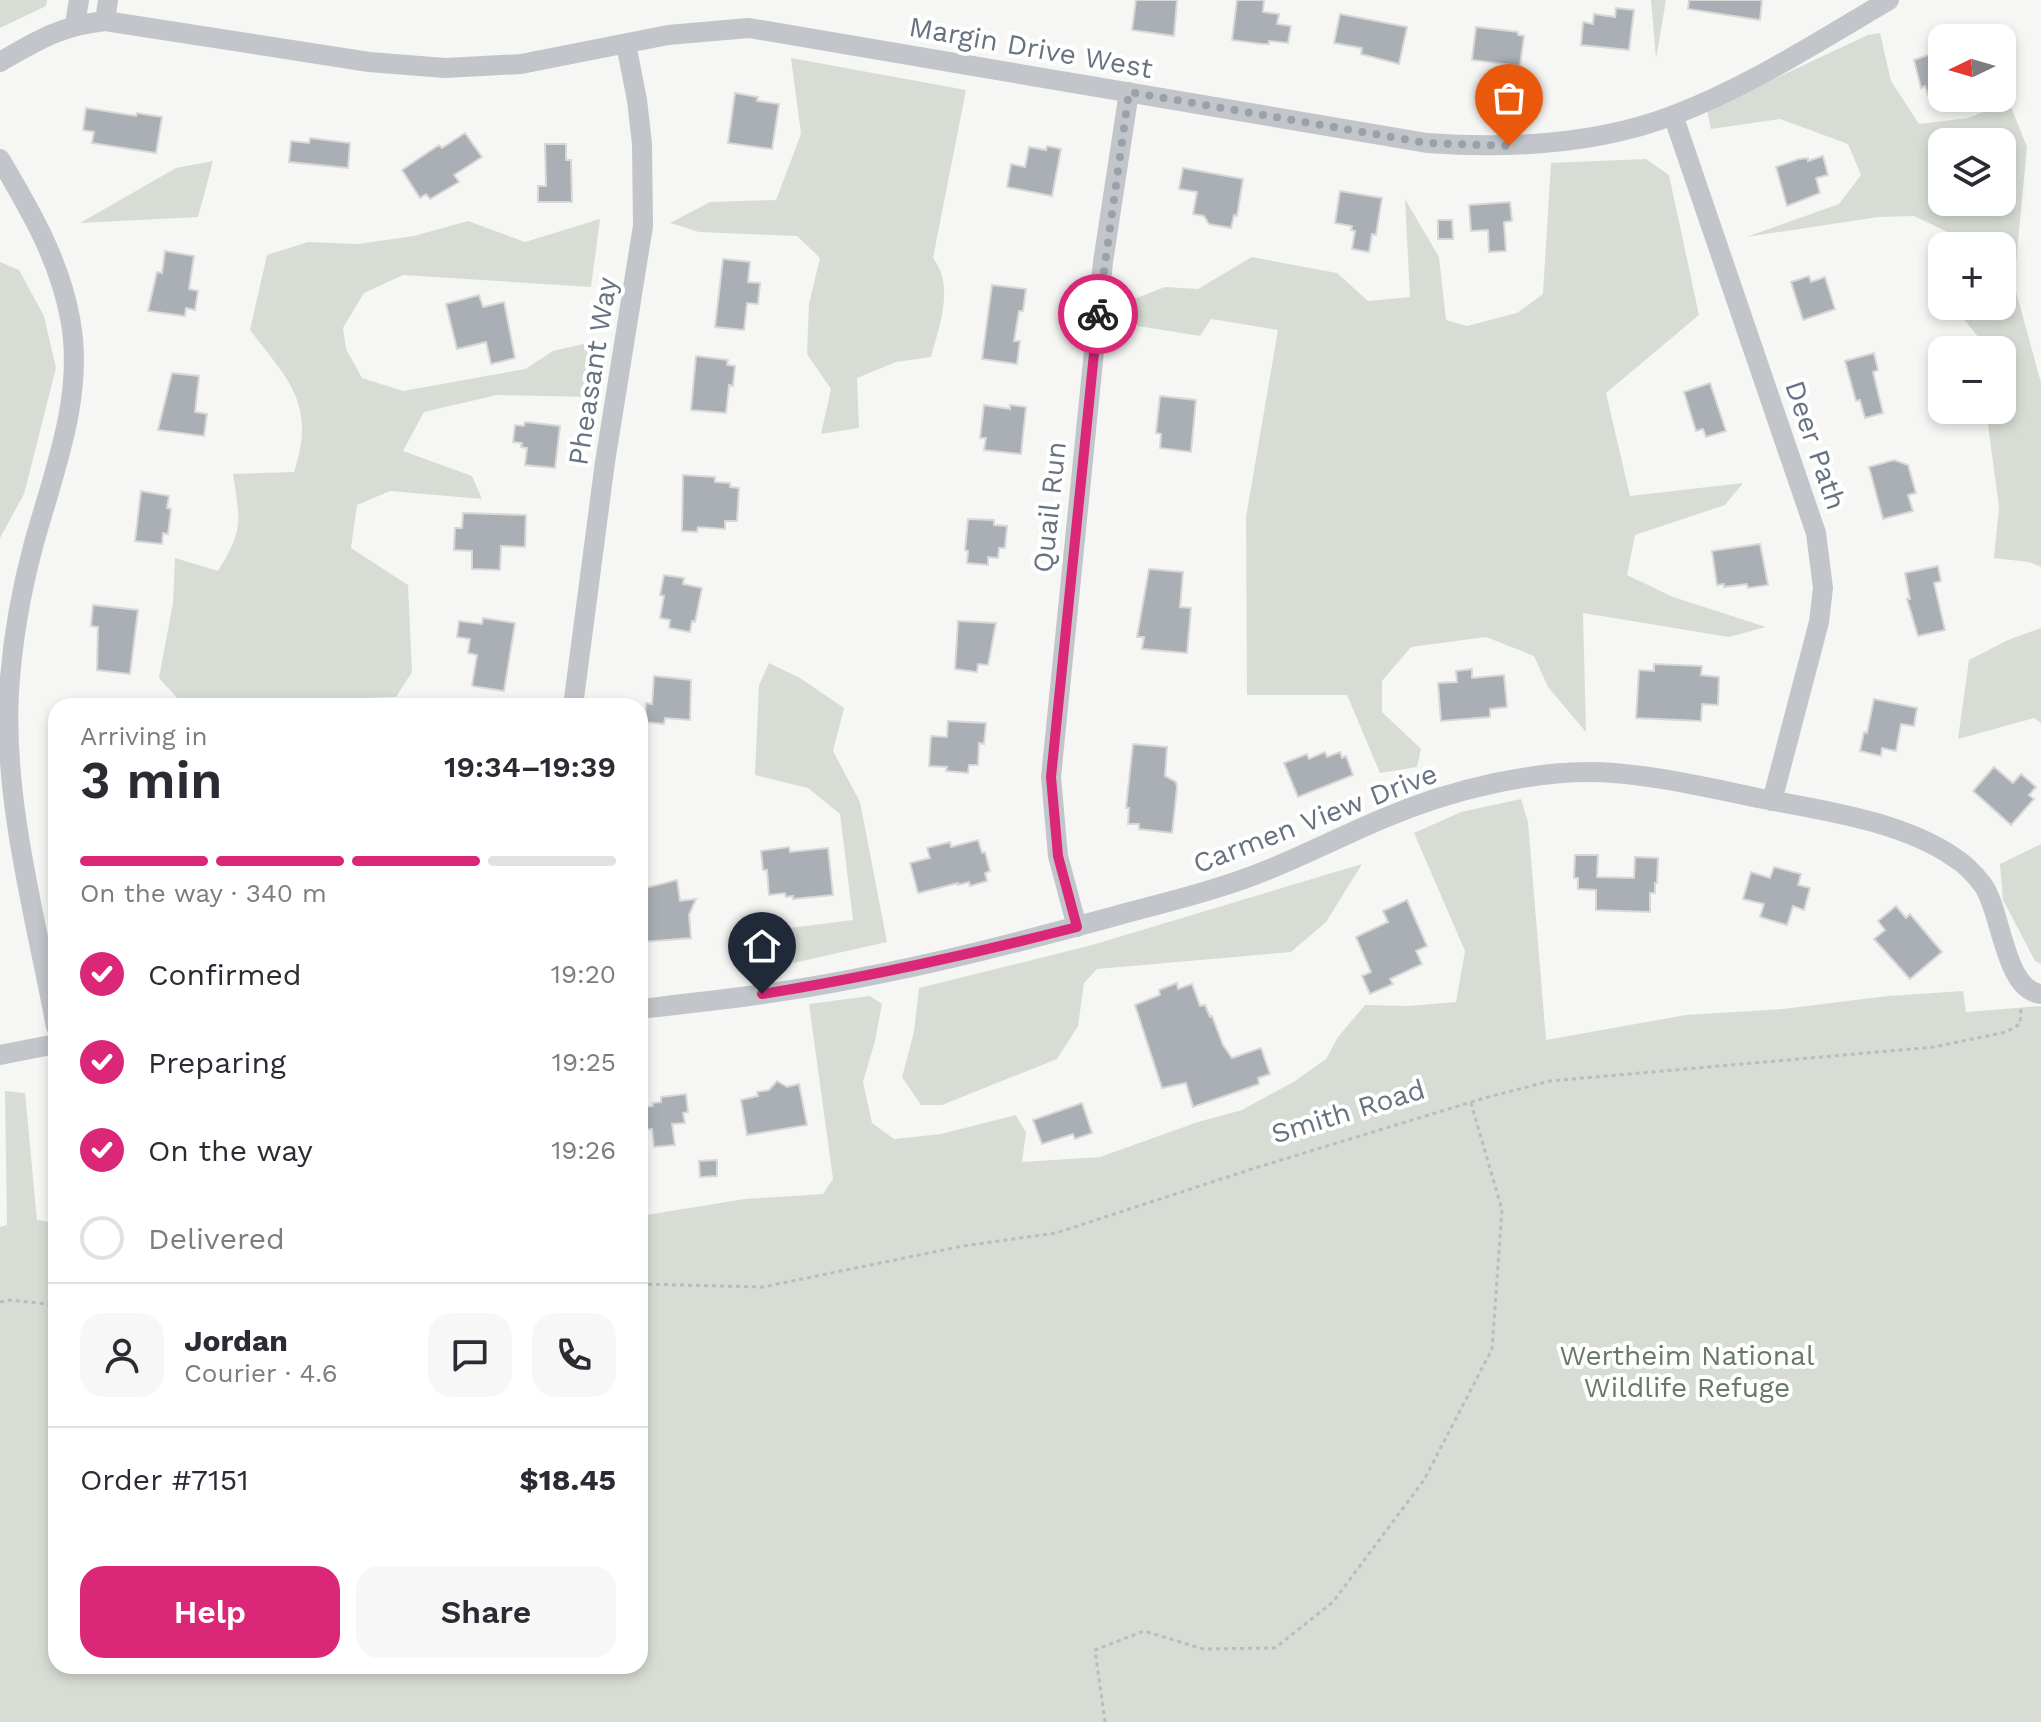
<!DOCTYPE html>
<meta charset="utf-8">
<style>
body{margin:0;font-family:"Work Sans",sans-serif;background:#f7f7f7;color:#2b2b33;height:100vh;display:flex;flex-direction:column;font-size:30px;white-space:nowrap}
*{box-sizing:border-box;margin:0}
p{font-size:26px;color:#7c7c81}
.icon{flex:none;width:44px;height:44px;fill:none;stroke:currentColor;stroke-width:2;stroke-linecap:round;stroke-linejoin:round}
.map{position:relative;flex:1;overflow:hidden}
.panel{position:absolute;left:48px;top:698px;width:600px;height:976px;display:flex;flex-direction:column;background:#fff;border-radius:24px;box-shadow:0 4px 12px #0003}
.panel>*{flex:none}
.needle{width:52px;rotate:265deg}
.controls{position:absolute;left:1928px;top:24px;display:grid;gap:16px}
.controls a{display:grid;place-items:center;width:88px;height:88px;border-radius:16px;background:#fff;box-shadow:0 4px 12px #0003;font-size:40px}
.pin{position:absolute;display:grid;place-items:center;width:68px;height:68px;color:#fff;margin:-82px -34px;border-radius:50% 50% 50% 0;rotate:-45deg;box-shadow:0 0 8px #0007}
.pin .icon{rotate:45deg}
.courier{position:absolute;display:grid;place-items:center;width:80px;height:80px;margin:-40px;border:6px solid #db2777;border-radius:50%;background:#fff;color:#222;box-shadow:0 2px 10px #0007}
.head em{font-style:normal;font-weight:600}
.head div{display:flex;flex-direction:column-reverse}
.head{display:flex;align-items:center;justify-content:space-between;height:136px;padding:0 32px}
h1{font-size:52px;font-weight:600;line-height:60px}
.bar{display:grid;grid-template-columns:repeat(4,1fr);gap:12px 8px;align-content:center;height:96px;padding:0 32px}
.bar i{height:10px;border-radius:6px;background:#e1e1e2}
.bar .on{background:#db2777}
.bar p{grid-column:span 4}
.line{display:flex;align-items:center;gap:20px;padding:0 32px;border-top:2px solid #e1e1e2}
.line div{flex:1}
.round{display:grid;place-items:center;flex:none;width:84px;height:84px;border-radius:24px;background:#f7f7f7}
ol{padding:0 32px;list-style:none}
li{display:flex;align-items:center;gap:24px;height:88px}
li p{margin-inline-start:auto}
li .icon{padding:8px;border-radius:50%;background:#db2777;color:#fff;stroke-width:4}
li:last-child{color:#7c7c81}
li i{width:44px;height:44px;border:4px solid #e1e1e2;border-radius:50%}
.button{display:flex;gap:16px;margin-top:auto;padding:16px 32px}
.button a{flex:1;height:92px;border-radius:24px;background:#db2777;color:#fff;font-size:32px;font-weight:600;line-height:92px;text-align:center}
.button a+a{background:#f7f7f7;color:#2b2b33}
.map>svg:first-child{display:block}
.green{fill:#d7ddd5;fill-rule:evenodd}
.building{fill:#aaafb6;stroke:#d8d8d6;stroke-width:2}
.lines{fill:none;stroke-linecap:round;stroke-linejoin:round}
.path{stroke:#babcbf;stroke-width:3;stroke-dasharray:4 4;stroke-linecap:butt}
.minor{stroke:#c2c5c9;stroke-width:20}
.done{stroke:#9aa1aa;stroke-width:8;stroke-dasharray:0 14.4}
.route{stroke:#db2777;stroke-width:10}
.labels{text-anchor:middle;stroke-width:8;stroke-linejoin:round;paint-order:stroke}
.street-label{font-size:28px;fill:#687382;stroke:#fff}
.park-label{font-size:28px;fill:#687a66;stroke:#fff}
</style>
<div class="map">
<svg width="2041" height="1722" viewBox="0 0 2041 1722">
<rect width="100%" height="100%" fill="#f6f6f4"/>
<path class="green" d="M 0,0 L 47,0 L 46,6 L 0,28 Z
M 1651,0 L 1666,0 L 1656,59 Z
M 1880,33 L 1891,81 L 1919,124 L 1968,118 L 2009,102 L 2027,147 L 2014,284 L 2041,383 L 2041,567 L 2029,562 L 1994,558 L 1999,507 L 1986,410 L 2002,410 L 2002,350 L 1989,350 L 1957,311 L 1957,306 L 2002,306 L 2002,246 L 1958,246 L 1958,237 L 1914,216 L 1878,217 L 1746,237 L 1839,204 L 1861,175 L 1848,144 L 1780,119 L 1711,129 L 1707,110 L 1868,35 ZM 1942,142 L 2002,142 L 2002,202 L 1942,202 Z
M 791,58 L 966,90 L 933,258 C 955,285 939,327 931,357 L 896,362 L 857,378 L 859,428 L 821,434 L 831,389 L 807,354 L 809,304 L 820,258 L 797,236 L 699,232 L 670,223 L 710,202 L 776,200 L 801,134 Z
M 1646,159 L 1669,175 L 1699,315 L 1606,393 L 1630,496 L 1743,483 L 1725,505 L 1635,535 L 1627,575 L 1673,597 L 1766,627 L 1729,637 L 1583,613 L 1586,732 L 1548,687 L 1534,656 L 1486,637 L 1411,647 L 1382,681 L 1382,712 L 1421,749 L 1417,767 L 1380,773 L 1347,695 L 1247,695 L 1246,517 L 1278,330 L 1211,319 L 1200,336 L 1138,326 L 1126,302 L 1165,287 L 1198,289 L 1252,257 L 1337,273 L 1368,301 L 1410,297 L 1405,199 L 1439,257 L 1446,320 L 1467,326 L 1517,313 L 1543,294 L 1551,163 Z
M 213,161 L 198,217 L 80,223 L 176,168 Z
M 600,219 L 591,287 L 403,275 L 364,293 L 343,328 L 346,349 L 362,378 L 403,391 L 525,369 L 553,351 L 596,341 L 596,397 L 497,395 L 424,412 L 403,451 L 472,476 L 482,499 L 390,491 L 357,505 L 351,548 L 408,585 L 412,672 L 396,697 L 335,699 L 331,706 L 254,706 L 179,700 L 159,678 L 173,603 L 175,558 L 218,571 C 244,529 240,521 233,474 L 294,472 C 316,404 290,382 250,330 L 267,255 L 308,242 L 358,244 L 414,236 L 468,221 L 525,242 Z
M 0,262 L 19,270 L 44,316 L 56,368 L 24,494 L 0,538 Z
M 2041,628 L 2041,723 L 2034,718 L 1958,739 L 1969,660 L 2008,640 Z
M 769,663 L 800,678 L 844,708 L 833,751 L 860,802 L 887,942 L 749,973 L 743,934 L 853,920 L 840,814 L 808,788 L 755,775 L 759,685 Z
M 1521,799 L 1528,822 L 1546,1040 L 1686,1015 L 1783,1009 L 1888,996 L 1963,991 L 1966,1012 L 2041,1006 L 2041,1722 L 0,1722 L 0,1227 L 7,1225 L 5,1091 L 25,1093 L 37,1220 L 56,1223 L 56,1666 L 640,1666 L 640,1216 L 745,1199 L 823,1194 L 833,1179 L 809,1004 L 870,996 L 882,1004 L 875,1041 L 863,1082 L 872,1123 L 894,1139 L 941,1134 L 1016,1115 L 1026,1133 L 1022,1162 L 1100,1157 L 1198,1122 L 1242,1110 L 1295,1081 L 1326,1059 L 1338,1037 L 1365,1005 L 1408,1006 L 1456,1002 L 1465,951 L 1414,833 L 1461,812 Z
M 2041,844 L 2041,964 L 2035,961 L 2003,900 L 2000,864 Z
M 1362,864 L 1326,922 L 1291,952 L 1097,969 L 1084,983 L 1078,1026 L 1057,1059 L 942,1105 L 921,1105 L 902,1077 L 914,1032 L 919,988 L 1092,945 Z"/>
<path class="building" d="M 1136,0 L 1177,0 L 1174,36 L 1132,30 Z
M 1237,0 L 1264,0 L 1263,12 L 1279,14 L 1277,24 L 1291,26 L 1288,43 L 1269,41 L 1269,44 L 1262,44 L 1232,40 Z
M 1689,0 L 1762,0 L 1760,20 L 1688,9 Z
M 1616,8 L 1634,10 L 1629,50 L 1581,45 L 1583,22 L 1593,24 L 1594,14 L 1615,17 Z
M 1340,14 L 1407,27 L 1399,64 L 1361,54 L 1362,48 L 1334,43 Z
M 1476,27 L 1518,32 L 1518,35 L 1524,36 L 1520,66 L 1472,60 Z
M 1942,50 L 1942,96 L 1930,100 L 1925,86 L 1921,88 L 1914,60 Z
M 735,93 L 758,97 L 757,101 L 779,104 L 772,149 L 728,143 Z
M 86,108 L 136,116 L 137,113 L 162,117 L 156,153 L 92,143 L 94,132 L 83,130 Z
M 465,133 L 482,157 L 454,175 L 459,182 L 430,199 L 426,194 L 420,198 L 402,170 L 439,145 L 442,148 Z
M 310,138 L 350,143 L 348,168 L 289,162 L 291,141 L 309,143 Z
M 545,144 L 566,144 L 566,160 L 571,160 L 572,202 L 538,202 L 538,186 L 546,186 Z
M 1047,146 L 1061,149 L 1052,196 L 1007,187 L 1011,164 L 1025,167 L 1029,147 L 1046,150 Z
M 1823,156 L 1828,175 L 1816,178 L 1820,193 L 1787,206 L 1776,167 L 1799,159 L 1808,158 L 1808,161 Z
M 1183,168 L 1243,179 L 1237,216 L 1234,215 L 1231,228 L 1209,224 L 1204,216 L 1193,214 L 1197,192 L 1179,189 Z
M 1340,191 L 1382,198 L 1376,235 L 1372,234 L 1369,252 L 1352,249 L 1355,231 L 1351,230 L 1352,226 L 1335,223 Z
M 1510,202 L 1512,221 L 1504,222 L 1506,251 L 1489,252 L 1488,230 L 1471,231 L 1469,205 Z
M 1438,220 L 1452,220 L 1453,239 L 1438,239 Z
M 165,251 L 194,256 L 189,289 L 198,291 L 195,310 L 186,308 L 185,316 L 148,311 L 157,272 L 162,273 Z
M 723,259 L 750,262 L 748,282 L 760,283 L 758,304 L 747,303 L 744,330 L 715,327 Z
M 1809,276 L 1811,282 L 1825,277 L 1835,309 L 1803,320 L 1791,282 Z
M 992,285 L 1026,289 L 1023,311 L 1019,311 L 1014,341 L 1020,341 L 1017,364 L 982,359 Z
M 479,295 L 483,307 L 504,302 L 515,358 L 491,364 L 486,342 L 457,349 L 446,304 Z
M 1874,353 L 1878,370 L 1873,372 L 1883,413 L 1865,418 L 1860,400 L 1856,401 L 1845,361 Z
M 696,356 L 728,360 L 727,365 L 735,366 L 733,386 L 729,385 L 726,413 L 691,410 Z
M 172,373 L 199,376 L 195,412 L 207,414 L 204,436 L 158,430 Z
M 1710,383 L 1726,431 L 1706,437 L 1703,429 L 1696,431 L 1684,392 Z
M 1160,396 L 1196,400 L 1191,452 L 1160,448 L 1161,434 L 1156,433 Z
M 984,405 L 1010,409 L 1010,405 L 1026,407 L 1021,454 L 984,450 L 986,438 L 980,438 Z
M 525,422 L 560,426 L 555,468 L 525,465 L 527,448 L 521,447 L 522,443 L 513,442 L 515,425 L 524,426 Z
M 1894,460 L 1908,465 L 1916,493 L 1908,495 L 1913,511 L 1883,519 L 1869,467 Z
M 683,475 L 715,477 L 715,482 L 730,483 L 730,487 L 739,488 L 737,521 L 725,521 L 725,529 L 698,527 L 697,532 L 682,531 Z
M 141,491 L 169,496 L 167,508 L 171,509 L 168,534 L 163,533 L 162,544 L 135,541 Z
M 463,513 L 526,515 L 525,547 L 501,546 L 500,570 L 472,569 L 472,551 L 454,550 L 455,528 L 462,528 Z
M 968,519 L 994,520 L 994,525 L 1007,526 L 1005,548 L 999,548 L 998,558 L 988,557 L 988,565 L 967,563 L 968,551 L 965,550 Z
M 1760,544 L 1768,585 L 1748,588 L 1747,584 L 1724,587 L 1724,584 L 1717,585 L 1712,551 Z
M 1938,566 L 1941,581 L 1934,583 L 1945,630 L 1918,636 L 1907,599 L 1910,599 L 1905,573 Z
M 1149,569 L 1183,572 L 1180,607 L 1191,608 L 1187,653 L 1142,649 L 1144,637 L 1137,637 Z
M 664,575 L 684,578 L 683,584 L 702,588 L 695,622 L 692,621 L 690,632 L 669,628 L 670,620 L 660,618 L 664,596 L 660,595 Z
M 93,605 L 138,610 L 130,674 L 97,670 L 98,627 L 91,626 Z
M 483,618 L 515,623 L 504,691 L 472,686 L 477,655 L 468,653 L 470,639 L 457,637 L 459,621 L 482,624 Z
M 958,621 L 996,623 L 988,665 L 978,664 L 977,672 L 955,669 Z
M 1654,664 L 1702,666 L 1701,675 L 1719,677 L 1718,705 L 1702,704 L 1701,721 L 1636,718 L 1639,670 L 1654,671 Z
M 1472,669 L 1472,678 L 1504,675 L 1507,707 L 1490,709 L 1490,717 L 1441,721 L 1438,683 L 1457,682 L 1456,671 Z
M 654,676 L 691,680 L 690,720 L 665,718 L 664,724 L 645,722 L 646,703 L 652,704 Z
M 1874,699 L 1917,708 L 1914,726 L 1901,724 L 1896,751 L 1882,748 L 1881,756 L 1860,751 L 1864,732 L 1867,733 Z
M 948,721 L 986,723 L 984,744 L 979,743 L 978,765 L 969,765 L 968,773 L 946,771 L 947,767 L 929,766 L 931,736 L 947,737 Z
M 1133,744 L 1167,747 L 1165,776 L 1176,782 L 1177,788 L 1172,833 L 1139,829 L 1139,824 L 1128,824 L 1129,808 L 1126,808 Z
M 1325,752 L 1327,757 L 1340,752 L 1342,758 L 1346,756 L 1353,775 L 1298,797 L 1284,763 L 1307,754 L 1309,759 Z
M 1994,767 L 2013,783 L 2021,774 L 2036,787 L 2029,795 L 2034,799 L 2011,825 L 1973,791 Z
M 978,840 L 982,853 L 985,852 L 990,871 L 985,873 L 987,881 L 970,886 L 969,882 L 958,885 L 958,883 L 918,893 L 910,863 L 930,858 L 927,848 L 950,842 L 951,847 Z
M 789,847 L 790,852 L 828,848 L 833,895 L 793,899 L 793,896 L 786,897 L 785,893 L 769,895 L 767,870 L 763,870 L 761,851 Z
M 1575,855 L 1598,855 L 1597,877 L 1634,878 L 1635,857 L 1658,858 L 1657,883 L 1655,883 L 1655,893 L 1650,893 L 1650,912 L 1596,910 L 1596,890 L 1578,889 L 1578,878 L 1574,878 Z
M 1774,867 L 1801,874 L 1798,885 L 1810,888 L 1804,910 L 1793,906 L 1787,925 L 1760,917 L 1764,904 L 1743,899 L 1751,872 L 1770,878 Z
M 677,880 L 680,901 L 696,899 L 689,915 L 691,938 L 642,942 L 640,919 L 643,919 L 642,894 L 645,888 Z
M 1407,900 L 1427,946 L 1416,951 L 1422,964 L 1390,979 L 1393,984 L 1370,994 L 1362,976 L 1371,972 L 1356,937 L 1388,922 L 1383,911 Z
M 1896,906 L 1906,918 L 1910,914 L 1942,952 L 1910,979 L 1874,939 L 1885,930 L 1878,921 Z
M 1177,983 L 1178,989 L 1192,984 L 1200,1006 L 1205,1005 L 1210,1017 L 1212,1016 L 1223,1045 L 1232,1058 L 1261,1048 L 1270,1074 L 1258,1078 L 1259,1084 L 1193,1107 L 1186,1083 L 1162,1088 L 1135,1005 L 1160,995 L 1159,990 Z
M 777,1081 L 787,1087 L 799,1084 L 807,1125 L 747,1135 L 741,1100 L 758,1096 L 757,1092 L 769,1090 Z
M 686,1094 L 688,1112 L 683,1113 L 685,1123 L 672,1124 L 675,1145 L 654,1147 L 652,1129 L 640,1130 L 640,1107 L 653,1106 L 652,1103 L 661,1102 L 661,1097 Z
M 1082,1103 L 1092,1133 L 1075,1139 L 1073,1134 L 1042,1144 L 1033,1120 Z
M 717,1160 L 717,1176 L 700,1177 L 699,1161 Z"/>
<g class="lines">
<path class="path" d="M 640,1284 L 763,1287 L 963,1246 L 1056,1233 L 1255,1168 L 1481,1099 L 1550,1081 L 1934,1047 L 2006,1032 L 2020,1024 L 2021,1007
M 0,1302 L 10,1300 L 56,1305
M 1105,1722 L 1095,1650 L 1144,1631 L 1203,1649 L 1275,1648 L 1333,1602 L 1424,1480 L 1492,1349 L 1502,1210 L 1471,1103"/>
<path class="minor" d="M 105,21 L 108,0
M 75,24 L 79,0
M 0,62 C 38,40 60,26 105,21 L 369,62 L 445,68 L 521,64 L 668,35 L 749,28 L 1427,143 C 1510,149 1596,145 1674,115 C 1750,86 1819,41 1889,0
M 1673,115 L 1816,533 L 1823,588 L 1819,622 L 1772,801
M 0,159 C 30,210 59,259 70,318 C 85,394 54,471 34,543 C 21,591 12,642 9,692 C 3,801 36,919 56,1027
M 573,706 L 605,462 L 643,226 L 642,144 L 637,100 L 626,44
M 1077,927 L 1058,856 L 1051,777 L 1103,262 L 1129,92
M 640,1009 C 711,1001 783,993 853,979 C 939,963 1023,941 1108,918 C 1147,907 1187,898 1226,885 C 1280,868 1330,841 1382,819 C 1449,790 1541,767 1614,773 C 1663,777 1710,788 1758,798 C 1821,810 1902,821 1955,858 C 1965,864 1976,876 1983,885 C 2002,912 2004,990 2041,994
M 0,1055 L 56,1044"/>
</g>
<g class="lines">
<path class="done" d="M 1098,314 L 1129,92 L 1427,143 L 1509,146"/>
<path class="route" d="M 762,994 C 869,977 972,954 1077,927 L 1058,856 L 1051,777 L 1098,314"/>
</g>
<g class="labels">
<g class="street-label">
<text transform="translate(1031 47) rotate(10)" y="10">Margin Drive West</text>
<text transform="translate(592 371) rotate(-81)" y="10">Pheasant Way</text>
<text transform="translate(1816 445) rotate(71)" y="10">Deer Path</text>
<text transform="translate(1049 507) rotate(-84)" y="10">Quail Run</text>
<text transform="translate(1315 818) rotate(-21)" y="10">Carmen View Drive</text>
<text transform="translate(1348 1111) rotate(-17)" y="10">Smith Road</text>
</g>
<g class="park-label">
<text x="1687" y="1365">Wertheim National<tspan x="1687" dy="32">Wildlife Refuge</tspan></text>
</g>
</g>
</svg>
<div class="controls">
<a><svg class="needle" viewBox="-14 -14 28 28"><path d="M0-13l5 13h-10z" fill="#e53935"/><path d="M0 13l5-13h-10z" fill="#7c7c81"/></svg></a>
<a><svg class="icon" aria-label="layers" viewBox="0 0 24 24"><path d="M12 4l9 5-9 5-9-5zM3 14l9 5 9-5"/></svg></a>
<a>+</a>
<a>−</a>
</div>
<div class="pin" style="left:1509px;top:146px;background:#ea580c"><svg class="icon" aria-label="bag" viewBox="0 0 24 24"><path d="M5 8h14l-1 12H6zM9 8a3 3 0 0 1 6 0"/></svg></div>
<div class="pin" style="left:762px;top:994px;background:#1f2937"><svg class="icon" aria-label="home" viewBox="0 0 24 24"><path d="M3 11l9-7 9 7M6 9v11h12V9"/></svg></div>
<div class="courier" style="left:1098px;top:314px"><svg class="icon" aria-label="bike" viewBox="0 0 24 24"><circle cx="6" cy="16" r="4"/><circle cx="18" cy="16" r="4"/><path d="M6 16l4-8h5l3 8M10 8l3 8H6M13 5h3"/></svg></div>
<section class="panel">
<div class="head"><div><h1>3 min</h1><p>Arriving in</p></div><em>19:34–19:39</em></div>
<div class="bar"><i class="on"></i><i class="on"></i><i class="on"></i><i></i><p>On the way · 340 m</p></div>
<ol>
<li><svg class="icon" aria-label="check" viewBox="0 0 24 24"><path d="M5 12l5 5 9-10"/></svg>Confirmed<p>19:20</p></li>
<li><svg class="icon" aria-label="check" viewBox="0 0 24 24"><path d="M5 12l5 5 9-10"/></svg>Preparing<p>19:25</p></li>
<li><svg class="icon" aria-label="check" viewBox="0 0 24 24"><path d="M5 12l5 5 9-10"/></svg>On the way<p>19:26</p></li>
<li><i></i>Delivered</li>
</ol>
<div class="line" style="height:144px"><a class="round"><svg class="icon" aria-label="person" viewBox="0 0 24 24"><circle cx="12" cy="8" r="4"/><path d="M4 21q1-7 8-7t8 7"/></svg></a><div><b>Jordan</b><p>Courier · 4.6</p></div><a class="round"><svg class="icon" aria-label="chat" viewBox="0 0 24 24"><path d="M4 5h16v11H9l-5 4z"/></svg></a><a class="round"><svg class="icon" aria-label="phone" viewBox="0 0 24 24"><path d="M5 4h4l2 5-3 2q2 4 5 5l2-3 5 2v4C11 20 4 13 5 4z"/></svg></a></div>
<div class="line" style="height:104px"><div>Order #7151</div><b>$18.45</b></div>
<div class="button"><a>Help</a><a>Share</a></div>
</section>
</div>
